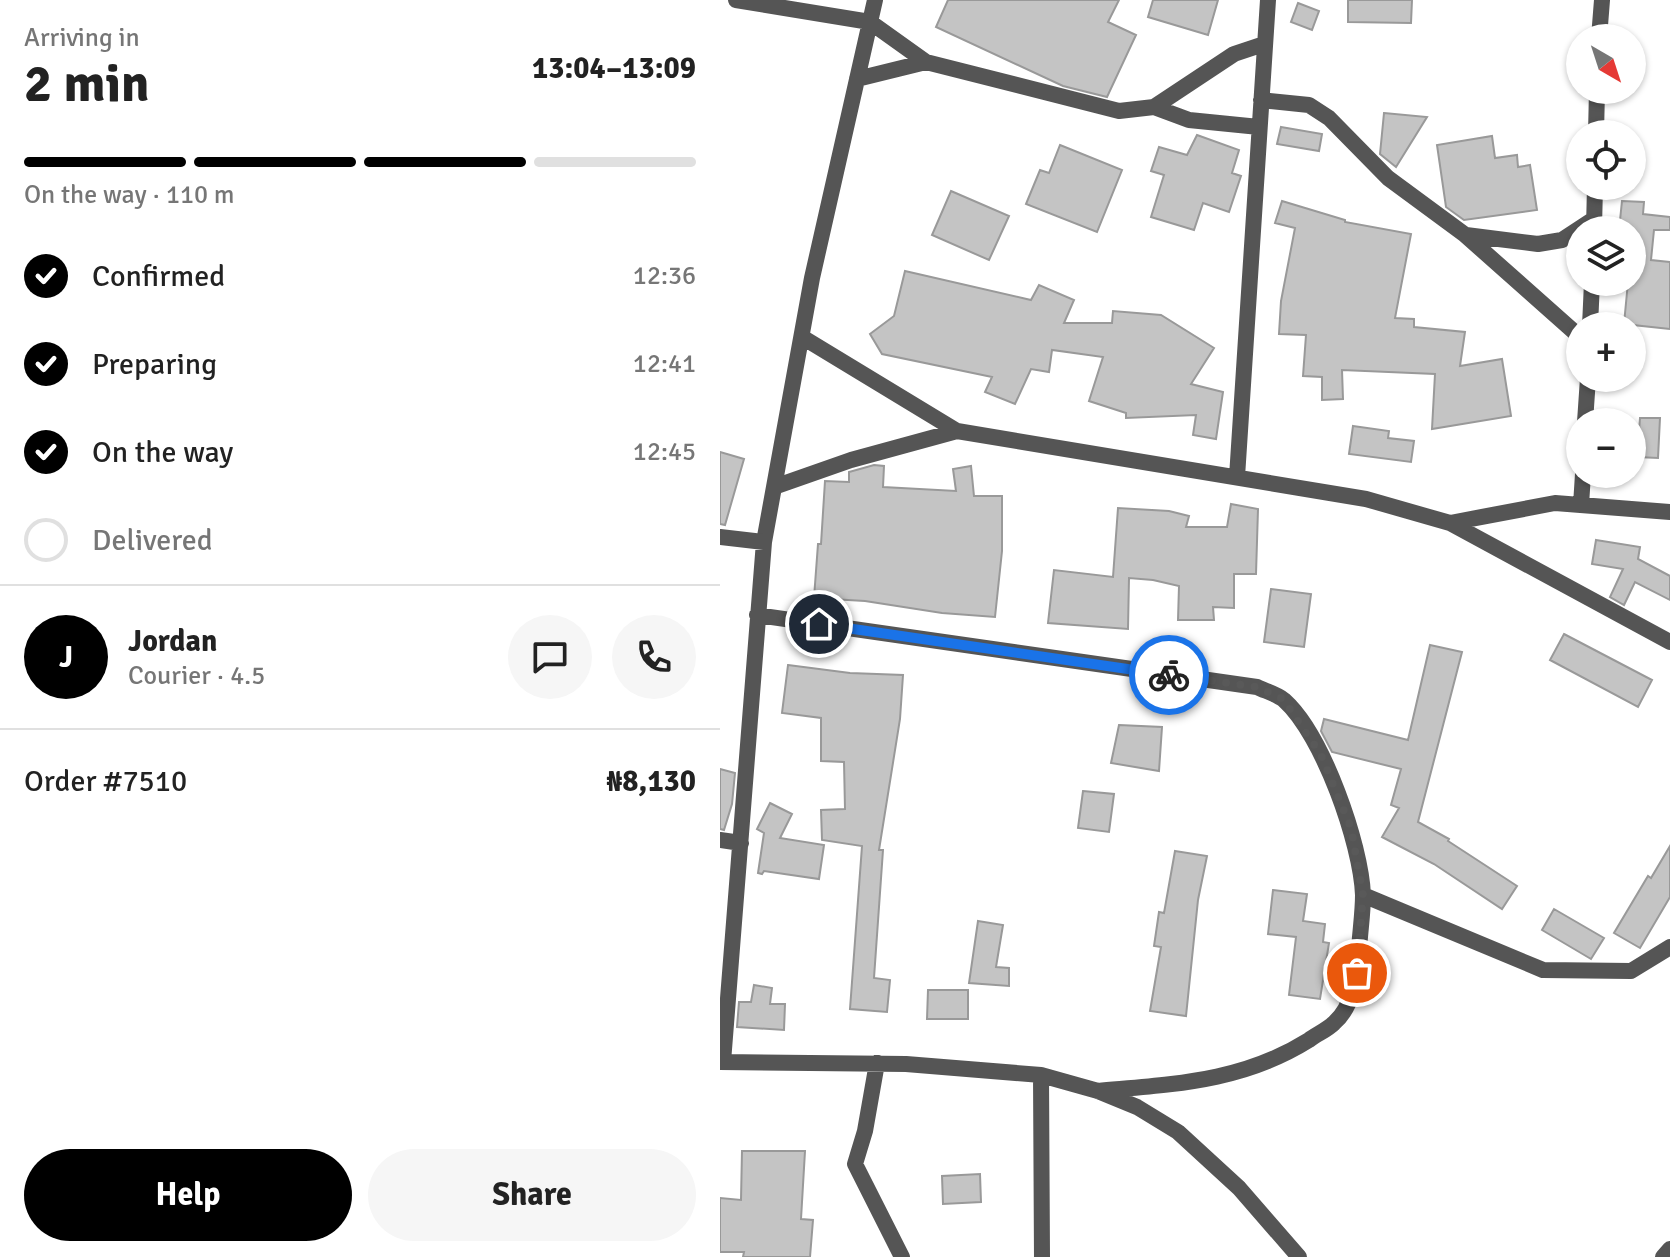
<!DOCTYPE html>
<meta charset="utf-8">
<style>
body{margin:0;font-family:Signika,sans-serif;background:#f6f6f6;color:#222;height:100vh;display:flex;flex-direction:column;font-size:30px;white-space:nowrap}
*{box-sizing:border-box;margin:0}
p{font-size:26px;color:#767676}
.icon{flex:none;width:44px;height:44px;fill:none;stroke:currentColor;stroke-width:2;stroke-linecap:round;stroke-linejoin:round}
.map{position:relative;flex:1;overflow:hidden}
.panel{display:flex;flex-direction:column;background:#fff;width:720px}
.panel>*{flex:none}
.needle{width:52px;rotate:141deg}
.fabs{position:absolute;left:846px;top:24px;display:grid;gap:16px}
.fabs a{display:grid;place-items:center;width:80px;height:80px;border-radius:50%;background:#fff;box-shadow:0 2px 6px #0004;font-size:40px}
.pin{position:absolute;display:grid;place-items:center;width:68px;height:68px;color:#fff;margin:-34px;border:4px solid #fff;border-radius:50%;box-shadow:0 2px 8px #0007}
.courier{position:absolute;display:grid;place-items:center;width:80px;height:80px;margin:-40px;border:6px solid #1a73e8;border-radius:50%;background:#fff;color:#222;box-shadow:0 2px 10px #0007}
.summary em{font-style:normal;font-weight:700}
.summary div{display:flex;flex-direction:column-reverse}
.summary{display:flex;align-items:center;justify-content:space-between;height:136px;padding:0 24px}
h1{font-size:52px;font-weight:700;line-height:60px}
.bar{display:grid;grid-template-columns:repeat(4,1fr);gap:12px 8px;align-content:center;height:96px;padding:0 24px}
.bar i{height:10px;border-radius:6px;background:#e0e0e0}
.bar .selected{background:#000}
.bar p{grid-column:span 4}
.line{display:flex;align-items:center;gap:20px;padding:0 24px;border-top:2px solid #e0e0e0}
.line div{flex:1}
.round{display:grid;place-items:center;flex:none;width:84px;height:84px;border-radius:42px;background:#f6f6f6}
ol{padding:0 24px;list-style:none}
li{display:flex;align-items:center;gap:24px;height:88px}
li p{margin-inline-start:auto}
li .icon{padding:8px;border-radius:50%;background:#000;color:#fff;stroke-width:4}
li:last-child{color:#767676}
li i{width:44px;height:44px;border:4px solid #e0e0e0;border-radius:50%}
.cta{display:flex;gap:16px;margin-top:auto;padding:16px 24px}
.cta a{flex:1;height:92px;border-radius:48px;background:#000;color:#fff;font-size:32px;font-weight:700;line-height:92px;text-align:center}
.cta a+a{background:#f6f6f6;color:#222}
main{display:flex;flex:1;min-height:0}
.map>svg:first-child{display:block}
.building{fill:#c4c4c4;stroke:#999;stroke-width:2}
.lines{fill:none;stroke-linecap:round;stroke-linejoin:round}
.street{stroke:#555;stroke-width:16}
.done{stroke:#595959;stroke-width:8;stroke-dasharray:0 14.4}
.route{stroke:#1a73e8;stroke-width:10}
</style>
<main>
<section class="panel">
<div class="summary"><div><h1>2 min</h1><p>Arriving in</p></div><em>13:04–13:09</em></div>
<div class="bar"><i class="selected"></i><i class="selected"></i><i class="selected"></i><i></i><p>On the way · 110 m</p></div>
<ol>
<li><svg class="icon" aria-label="check" viewBox="0 0 24 24"><path d="M5 12l5 5 9-10"/></svg>Confirmed<p>12:36</p></li>
<li><svg class="icon" aria-label="check" viewBox="0 0 24 24"><path d="M5 12l5 5 9-10"/></svg>Preparing<p>12:41</p></li>
<li><svg class="icon" aria-label="check" viewBox="0 0 24 24"><path d="M5 12l5 5 9-10"/></svg>On the way<p>12:45</p></li>
<li><i></i>Delivered</li>
</ol>
<div class="line" style="height:144px"><b class="round" style="background:#000;color:#fff">J</b><div><b>Jordan</b><p>Courier · 4.5</p></div><a class="round"><svg class="icon" aria-label="chat" viewBox="0 0 24 24"><path d="M4 5h16v11H9l-5 4z"/></svg></a><a class="round"><svg class="icon" aria-label="phone" viewBox="0 0 24 24"><path d="M5 4h4l2 5-3 2q2 4 5 5l2-3 5 2v4C11 20 4 13 5 4z"/></svg></a></div>
<div class="line" style="height:104px"><div>Order #7510</div><b>₦8,130</b></div>
<div class="cta"><a>Help</a><a>Share</a></div>
</section>
<div class="map">
<svg width="950" height="1257" viewBox="0 0 950 1257">
<rect width="100%" height="100%" fill="#fff"/>
<path class="building" d="M 228,0 L 399,0 L 388,22 L 416,35 L 387,97 L 343,86 L 216,27 Z
M 433,0 L 498,0 L 488,35 L 428,17 Z
M 628,0 L 692,0 L 691,23 L 628,22 Z
M 578,3 L 599,11 L 592,30 L 571,22 Z
M 664,113 L 707,117 L 676,167 L 660,154 Z
M 561,127 L 602,134 L 599,151 L 557,144 Z
M 477,135 L 519,150 L 512,173 L 521,176 L 509,212 L 483,203 L 474,230 L 431,217 L 444,175 L 431,171 L 439,147 L 467,155 Z
M 772,136 L 775,158 L 797,155 L 798,167 L 810,165 L 817,210 L 744,220 L 726,207 L 717,145 Z
M 340,145 L 402,170 L 377,232 L 306,204 L 320,170 L 329,173 Z
M 231,191 L 289,216 L 269,260 L 212,235 Z
M 562,201 L 625,220 L 625,222 L 691,234 L 675,318 L 694,319 L 694,327 L 745,332 L 740,366 L 782,359 L 791,416 L 712,429 L 715,374 L 622,370 L 623,399 L 602,400 L 602,377 L 583,376 L 586,335 L 559,334 L 561,301 L 575,228 L 555,223 Z
M 902,201 L 924,202 L 923,214 L 950,217 L 950,230 L 934,230 L 931,260 L 950,262 L 950,329 L 904,324 L 908,282 L 912,282 L 912,230 L 899,230 Z
M 185,271 L 311,300 L 319,285 L 354,300 L 344,323 L 392,323 L 393,311 L 441,315 L 494,348 L 471,384 L 503,392 L 496,439 L 473,435 L 476,415 L 406,418 L 406,413 L 369,401 L 383,357 L 332,350 L 329,372 L 311,369 L 295,404 L 265,392 L 272,377 L 162,354 L 150,334 L 174,316 Z
M 920,418 L 940,418 L 938,458 L 917,457 Z
M 633,426 L 669,431 L 668,438 L 694,441 L 691,462 L 629,454 Z
M 0,452 L 24,459 L 5,525 L 0,524 Z
M 154,465 L 164,466 L 163,487 L 236,491 L 233,469 L 251,466 L 254,496 L 282,496 L 282,551 L 275,617 L 222,613 L 145,601 L 94,598 L 98,544 L 101,544 L 105,481 L 129,482 L 129,472 Z
M 511,504 L 538,509 L 536,574 L 514,574 L 514,608 L 493,607 L 494,620 L 458,620 L 459,586 L 433,580 L 409,578 L 408,629 L 328,623 L 334,570 L 393,577 L 398,508 L 449,511 L 469,516 L 466,527 L 507,527 Z
M 876,540 L 920,547 L 918,559 L 950,576 L 950,600 L 915,582 L 904,605 L 890,597 L 903,569 L 872,564 Z
M 551,589 L 591,594 L 584,647 L 544,642 Z
M 844,634 L 932,680 L 918,707 L 830,660 Z
M 710,645 L 742,652 L 698,822 L 729,839 L 728,841 L 797,886 L 782,909 L 714,864 L 662,837 L 679,808 L 671,805 L 681,769 L 612,752 L 601,731 L 604,719 L 688,740 Z
M 68,665 L 130,673 L 183,675 L 180,719 L 159,850 L 163,850 L 154,978 L 170,980 L 167,1012 L 130,1009 L 142,846 L 102,840 L 101,810 L 125,809 L 124,762 L 101,761 L 101,718 L 62,713 Z
M 399,725 L 442,727 L 439,771 L 391,763 Z
M 0,769 L 15,773 L 12,804 L 4,830 L 0,829 Z
M 363,791 L 394,794 L 389,832 L 358,828 Z
M 50,803 L 72,814 L 60,838 L 104,845 L 99,879 L 44,871 L 42,874 L 38,873 L 44,833 L 37,829 Z
M 950,846 L 950,897 L 920,948 L 894,933 L 928,876 L 931,878 Z
M 455,851 L 487,856 L 478,900 L 466,1016 L 430,1011 L 441,947 L 434,946 L 439,912 L 444,913 Z
M 553,890 L 587,894 L 583,921 L 605,924 L 603,942 L 609,943 L 600,999 L 569,995 L 576,937 L 548,934 Z
M 834,909 L 884,938 L 871,959 L 822,930 Z
M 258,921 L 283,925 L 276,967 L 289,968 L 289,986 L 249,983 Z
M 34,985 L 52,988 L 50,1004 L 65,1004 L 64,1030 L 17,1027 L 19,1002 L 31,1002 Z
M 208,990 L 248,990 L 248,1019 L 207,1019 Z
M 22,1151 L 85,1151 L 81,1219 L 93,1220 L 90,1257 L 23,1257 L 24,1252 L 0,1252 L 0,1198 L 21,1200 Z
M 260,1174 L 261,1202 L 223,1204 L 222,1176 Z"/>
<g class="lines">
<path class="street" d="M 16,0 L 150,22 L 206,62 L 399,111 L 434,107 L 469,120 L 539,127
M 879,38 L 882,0
M 137,79 L 206,62
M 541,100 L 589,105 L 609,118 L 668,178 L 744,234 L 860,337
M 434,107 L 514,54 L 544,44
M 876,134 L 877,90
M 874,228 L 875,186
M 746,235 L 818,244 L 842,240 L 874,219
M 870,326 L 872,282
M 82,337 L 237,431 L 646,499 L 730,523 L 950,642
M 865,422 L 868,378
M 517,477 L 548,0
M 54,487 L 131,460 L 237,431
M 861,505 L 863,474
M 730,523 L 835,503 L 950,512
M 0,537 L 44,542
M 37,615 L 537,687 C 545,691 557,694 564,700 C 603,735 641,844 643,895 C 643,913 640,932 639,950 C 637,974 634,1006 614,1023 C 607,1030 597,1034 589,1040 C 522,1082 454,1084 378,1091
M 0,840 L 21,843
M 643,895 L 823,970 L 911,971 L 950,947
M 0,1062 L 186,1064 L 321,1075 L 378,1091 L 417,1107 L 458,1132 L 519,1188 L 579,1257
M 3,1062 L 44,542 L 92,278 L 155,0
M 157,1063 L 145,1131 L 135,1164 L 182,1257
M 321,1075 L 322,1257
M 943,1257 L 950,1249"/>
</g>
<g class="lines">
<path class="done" d="M 449,675 L 537,687 L 563,699 L 601,755 L 631,828 L 643,895 L 637,973"/>
<path class="route" d="M 99,624 L 449,675"/>
</g>
</svg>
<div class="fabs">
<a><svg class="needle" viewBox="-14 -14 28 28"><path d="M0-13l5 13h-10z" fill="#e53935"/><path d="M0 13l5-13h-10z" fill="#767676"/></svg></a>
<a><svg class="icon" aria-label="locate" viewBox="0 0 24 24"><circle cx="12" cy="12" r="6"/><path d="M12 2v4M12 18v4M2 12h4M18 12h4"/></svg></a>
<a><svg class="icon" aria-label="layers" viewBox="0 0 24 24"><path d="M12 4l9 5-9 5-9-5zM3 14l9 5 9-5"/></svg></a>
<a>+</a>
<a>−</a>
</div>
<div class="pin" style="left:637px;top:973px;background:#ea580c"><svg class="icon" aria-label="bag" viewBox="0 0 24 24"><path d="M5 8h14l-1 12H6zM9 8a3 3 0 0 1 6 0"/></svg></div>
<div class="pin" style="left:99px;top:624px;background:#1f2937"><svg class="icon" aria-label="home" viewBox="0 0 24 24"><path d="M3 11l9-7 9 7M6 9v11h12V9"/></svg></div>
<div class="courier" style="left:449px;top:675px"><svg class="icon" aria-label="bike" viewBox="0 0 24 24"><circle cx="6" cy="16" r="4"/><circle cx="18" cy="16" r="4"/><path d="M6 16l4-8h5l3 8M10 8l3 8H6M13 5h3"/></svg></div>
</div>
</main>
